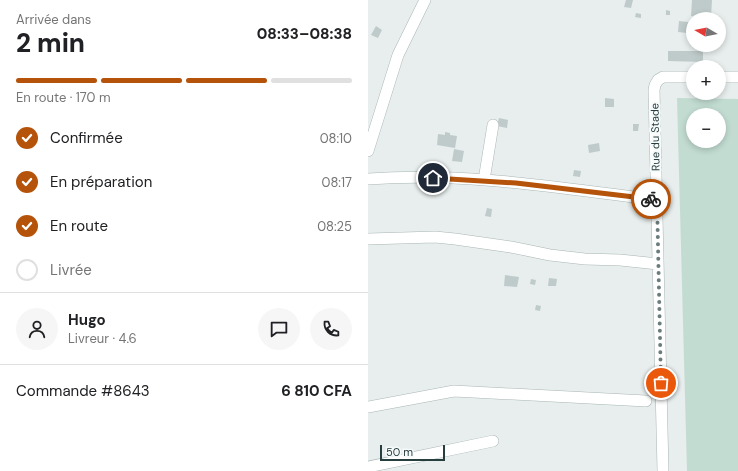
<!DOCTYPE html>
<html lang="fr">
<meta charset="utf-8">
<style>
body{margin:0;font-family:"DM Sans",sans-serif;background:#f6f6f6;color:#202124;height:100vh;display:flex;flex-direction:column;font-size:15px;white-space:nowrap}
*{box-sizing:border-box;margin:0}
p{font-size:13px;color:#757577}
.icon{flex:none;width:22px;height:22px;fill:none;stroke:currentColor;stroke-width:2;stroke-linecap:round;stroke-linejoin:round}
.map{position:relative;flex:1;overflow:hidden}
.panel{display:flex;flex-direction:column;background:#fff;width:368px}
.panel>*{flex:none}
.needle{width:26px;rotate:280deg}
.buttons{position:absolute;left:318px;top:12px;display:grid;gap:8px}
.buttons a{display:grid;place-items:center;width:40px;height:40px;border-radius:50%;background:#fff;box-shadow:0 2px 6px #0003;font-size:20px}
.scale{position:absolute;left:12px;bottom:10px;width:65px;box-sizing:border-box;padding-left:4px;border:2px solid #273e3e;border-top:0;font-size:11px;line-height:14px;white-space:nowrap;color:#273e3e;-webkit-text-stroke:3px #f7fafa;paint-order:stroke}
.pin{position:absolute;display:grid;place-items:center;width:34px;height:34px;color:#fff;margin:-17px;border:2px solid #fff;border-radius:50%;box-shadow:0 1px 4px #0007}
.courier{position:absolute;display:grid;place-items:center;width:40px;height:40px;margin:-20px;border:3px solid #b45309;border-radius:50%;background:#fff;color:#222;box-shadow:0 1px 5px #0007}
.summary em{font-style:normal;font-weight:800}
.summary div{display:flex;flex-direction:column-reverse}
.summary{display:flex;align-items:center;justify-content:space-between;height:68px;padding:0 16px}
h1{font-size:26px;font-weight:800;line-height:30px}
.bar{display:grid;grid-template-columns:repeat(4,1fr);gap:6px 4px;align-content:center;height:48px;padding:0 16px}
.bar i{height:5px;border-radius:3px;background:#e0e0e0}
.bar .active{background:#b45309}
.bar p{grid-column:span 4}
.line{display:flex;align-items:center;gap:10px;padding:0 16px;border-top:1px solid #e0e0e0}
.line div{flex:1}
.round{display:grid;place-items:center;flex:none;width:42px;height:42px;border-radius:21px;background:#f6f6f6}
ol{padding:0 16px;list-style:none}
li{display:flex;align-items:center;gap:12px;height:44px}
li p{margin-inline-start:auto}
li .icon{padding:4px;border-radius:50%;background:#b45309;color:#fff;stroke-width:4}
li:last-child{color:#757577}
li i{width:22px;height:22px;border:2px solid #e0e0e0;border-radius:50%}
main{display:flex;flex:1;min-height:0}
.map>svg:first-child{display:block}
.green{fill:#c2dcd1;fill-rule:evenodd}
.building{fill:#bfcbca}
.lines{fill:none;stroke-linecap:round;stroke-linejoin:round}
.minor-casing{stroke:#aab6b5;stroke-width:12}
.minor{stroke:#fff;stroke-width:11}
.done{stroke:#6a7c7b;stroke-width:4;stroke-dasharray:0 7.2}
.route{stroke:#b45309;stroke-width:5}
.labels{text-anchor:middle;stroke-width:4;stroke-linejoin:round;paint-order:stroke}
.street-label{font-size:11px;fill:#273e3e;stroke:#f7fafa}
</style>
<main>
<section class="panel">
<div class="summary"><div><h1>2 min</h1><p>Arrivée dans</p></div><em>08:33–08:38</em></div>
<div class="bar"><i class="active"></i><i class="active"></i><i class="active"></i><i></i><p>En route · 170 m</p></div>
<ol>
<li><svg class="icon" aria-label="check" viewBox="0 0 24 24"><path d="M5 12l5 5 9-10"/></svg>Confirmée<p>08:10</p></li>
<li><svg class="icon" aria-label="check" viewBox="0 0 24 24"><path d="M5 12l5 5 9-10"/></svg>En préparation<p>08:17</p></li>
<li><svg class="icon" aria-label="check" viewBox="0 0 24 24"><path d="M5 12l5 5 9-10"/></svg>En route<p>08:25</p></li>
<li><i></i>Livrée</li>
</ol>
<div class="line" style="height:72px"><a class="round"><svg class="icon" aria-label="person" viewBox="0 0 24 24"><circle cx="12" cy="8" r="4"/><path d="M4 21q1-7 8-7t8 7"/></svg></a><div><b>Hugo</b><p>Livreur · 4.6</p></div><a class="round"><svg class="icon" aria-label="chat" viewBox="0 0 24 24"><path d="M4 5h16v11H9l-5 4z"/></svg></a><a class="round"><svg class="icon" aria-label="phone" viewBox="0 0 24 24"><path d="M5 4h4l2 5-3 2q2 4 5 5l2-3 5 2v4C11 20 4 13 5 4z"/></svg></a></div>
<div class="line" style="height:52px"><div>Commande #8643</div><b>6 810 CFA</b></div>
</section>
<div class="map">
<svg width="370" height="471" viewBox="0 0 370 471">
<rect width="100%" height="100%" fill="#e7eeed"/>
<path class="green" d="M 309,98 L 370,99 L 370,471 L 319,471 ZM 325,115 L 351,115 L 351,141 L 325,141 Z"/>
<path class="building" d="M 258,0 L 265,0 L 263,8 L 256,7 Z
M 324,0 L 344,0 L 343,17 L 323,16 Z
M 298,10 L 302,11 L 302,15 L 298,15 Z
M 268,13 L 273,14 L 273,18 L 267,17 Z
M 311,21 L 320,22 L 319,33 L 310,32 Z
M 8,26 L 14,30 L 10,38 L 3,35 Z
M 300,51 L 335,51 L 335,62 L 300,61 Z
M 237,98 L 246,99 L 246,107 L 237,107 Z
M 131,118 L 140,120 L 139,128 L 129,126 Z
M 265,124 L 271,124 L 270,131 L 265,131 Z
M 77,132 L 82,133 L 82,135 L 89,136 L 87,148 L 69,145 L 70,134 L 77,135 Z
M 231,143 L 232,151 L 221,153 L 220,145 Z
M 86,149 L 96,151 L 94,162 L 84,161 Z
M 206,170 L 213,171 L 212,177 L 205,176 Z
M 119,208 L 124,209 L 123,217 L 117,216 Z
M 137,275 L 151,277 L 149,287 L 136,286 Z
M 181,278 L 189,279 L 188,286 L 180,286 Z
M 163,279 L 168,280 L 167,285 L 162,284 Z
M 168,305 L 173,306 L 172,311 L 167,310 Z"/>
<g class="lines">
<g class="minor-casing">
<path id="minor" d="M 351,77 L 370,77
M 0,151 L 30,55 L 57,0
M 0,179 C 97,172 193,188 289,200
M 116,180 L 125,125
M 0,239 L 67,237 L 87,239 L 143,247 L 182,255 L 217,259 L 252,260 L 290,264
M 0,407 L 86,391 L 278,401
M 0,467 L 125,441
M 295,471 L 286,90 L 287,85 L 290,80 L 295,77 L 325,77"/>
</g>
<use href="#minor" class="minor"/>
</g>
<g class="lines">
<path class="done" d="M 283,199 L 289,200 L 293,383"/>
<path class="route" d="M 65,178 L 148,183 L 283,199"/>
</g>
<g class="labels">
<g class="street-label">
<text transform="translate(287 137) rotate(-91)" y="4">Rue du Stade</text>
</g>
</g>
</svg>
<div class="buttons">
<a><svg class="needle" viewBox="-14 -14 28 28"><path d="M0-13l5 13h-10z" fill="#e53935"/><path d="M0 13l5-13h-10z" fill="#757577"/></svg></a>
<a>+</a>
<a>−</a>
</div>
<div class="scale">50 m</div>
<div class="pin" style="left:293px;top:383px;background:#ea580c"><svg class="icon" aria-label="bag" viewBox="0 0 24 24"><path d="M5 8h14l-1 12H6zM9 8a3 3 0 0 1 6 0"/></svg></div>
<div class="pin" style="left:65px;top:178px;background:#1f2937"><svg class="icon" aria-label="home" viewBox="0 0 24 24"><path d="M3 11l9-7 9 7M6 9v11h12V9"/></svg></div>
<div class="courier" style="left:283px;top:199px"><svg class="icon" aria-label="bike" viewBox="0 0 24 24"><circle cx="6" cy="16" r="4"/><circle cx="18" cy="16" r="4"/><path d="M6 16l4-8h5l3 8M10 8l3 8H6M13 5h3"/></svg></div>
</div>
</main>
